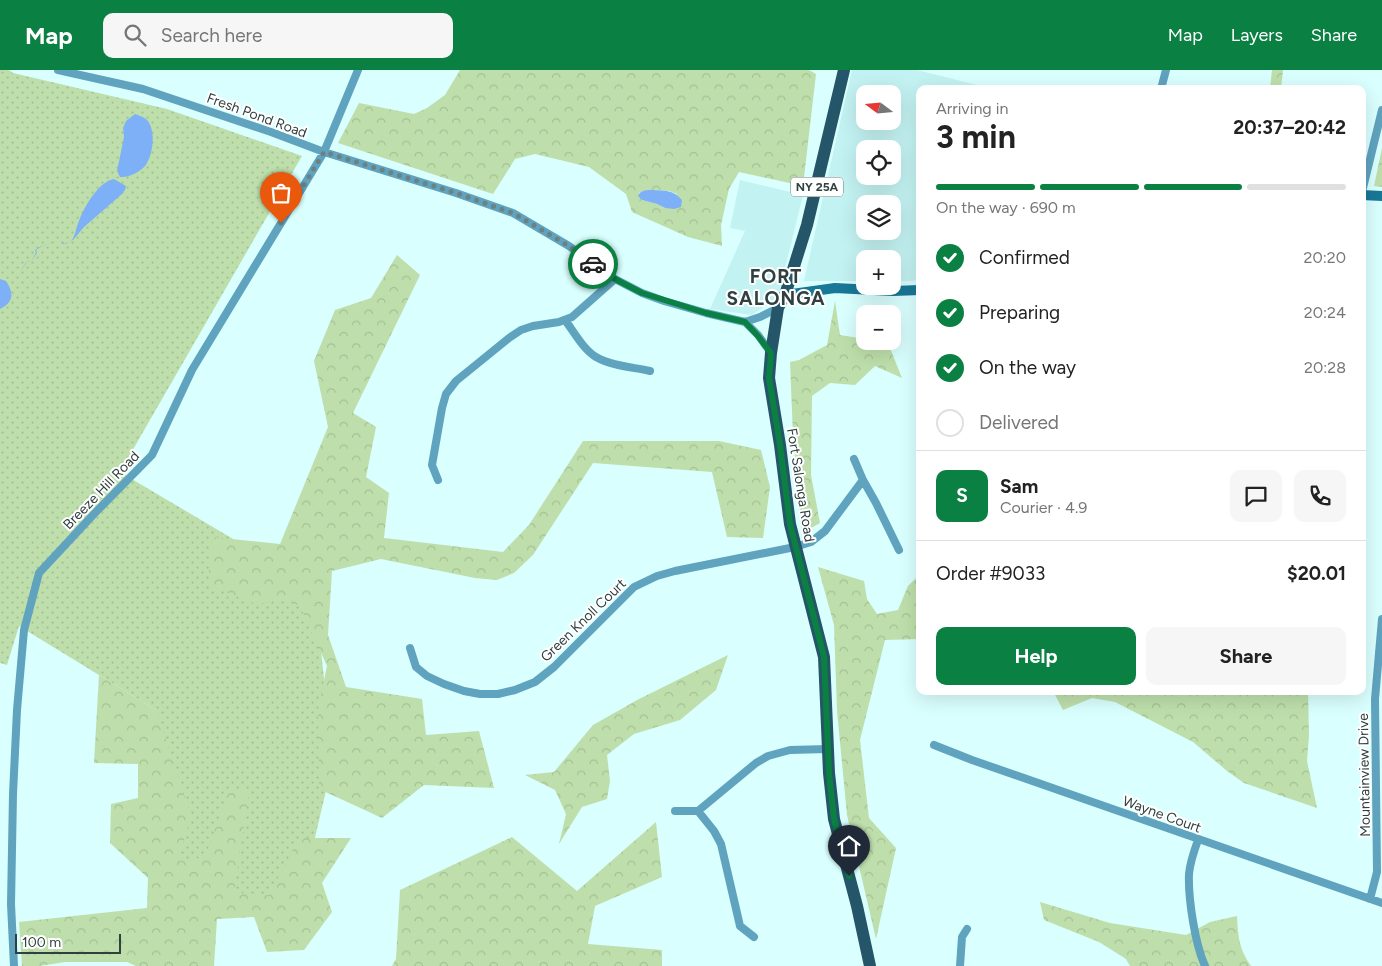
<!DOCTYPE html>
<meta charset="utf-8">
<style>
body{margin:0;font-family:Figtree,sans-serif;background:#f6f6f6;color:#222;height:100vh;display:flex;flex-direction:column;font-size:19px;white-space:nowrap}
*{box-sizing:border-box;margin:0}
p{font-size:16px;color:#767676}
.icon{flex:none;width:28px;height:28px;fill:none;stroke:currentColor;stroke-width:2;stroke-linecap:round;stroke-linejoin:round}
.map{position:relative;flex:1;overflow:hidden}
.details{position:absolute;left:916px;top:15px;width:450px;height:610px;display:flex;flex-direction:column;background:#fff;border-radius:10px;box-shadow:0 5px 20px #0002}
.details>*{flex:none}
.needle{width:32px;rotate:286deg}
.fabs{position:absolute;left:856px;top:15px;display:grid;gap:10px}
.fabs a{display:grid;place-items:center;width:45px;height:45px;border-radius:10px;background:#fff;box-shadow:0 5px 20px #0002;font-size:25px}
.scale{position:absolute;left:15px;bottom:12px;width:106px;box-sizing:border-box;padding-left:5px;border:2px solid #303f3f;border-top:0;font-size:14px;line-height:18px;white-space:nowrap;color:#303f3f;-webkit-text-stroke:4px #fff;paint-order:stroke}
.pin{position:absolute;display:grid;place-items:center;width:42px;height:42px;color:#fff;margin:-51px -21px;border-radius:50% 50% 50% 0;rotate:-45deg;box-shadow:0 0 5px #0007}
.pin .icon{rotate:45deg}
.courier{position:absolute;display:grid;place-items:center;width:50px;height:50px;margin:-25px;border:4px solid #0b8043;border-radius:50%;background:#fff;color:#222;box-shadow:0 1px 6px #0007}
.overview em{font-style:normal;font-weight:700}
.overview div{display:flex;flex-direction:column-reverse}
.overview{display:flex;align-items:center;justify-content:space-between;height:85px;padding:0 20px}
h1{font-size:32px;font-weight:700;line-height:38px}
.bar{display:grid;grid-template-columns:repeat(4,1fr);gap:8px 5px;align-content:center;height:60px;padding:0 20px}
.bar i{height:6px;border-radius:4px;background:#e0e0e0}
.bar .on{background:#0b8043}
.bar p{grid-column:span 4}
.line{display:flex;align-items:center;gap:12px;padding:0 20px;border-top:1px solid #e0e0e0}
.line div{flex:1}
.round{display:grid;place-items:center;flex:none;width:52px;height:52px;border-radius:10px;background:#f6f6f6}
ol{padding:0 20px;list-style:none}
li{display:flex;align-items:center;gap:15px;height:55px}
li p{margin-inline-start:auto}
li .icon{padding:5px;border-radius:50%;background:#0b8043;color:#fff;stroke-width:4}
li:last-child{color:#767676}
li i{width:28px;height:28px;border:2px solid #e0e0e0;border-radius:50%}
.cta{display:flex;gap:10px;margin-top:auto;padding:10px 20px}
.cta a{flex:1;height:58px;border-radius:10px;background:#0b8043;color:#fff;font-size:20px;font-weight:700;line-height:58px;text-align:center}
.cta a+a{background:#f6f6f6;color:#222}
header{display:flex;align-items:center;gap:30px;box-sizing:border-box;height:70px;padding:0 25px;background:#0b8043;color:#fff}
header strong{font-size:24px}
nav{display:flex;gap:28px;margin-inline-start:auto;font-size:18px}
.search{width:350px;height:45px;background:#f6f6f6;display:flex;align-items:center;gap:12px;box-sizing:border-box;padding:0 18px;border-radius:10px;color:#767676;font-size:19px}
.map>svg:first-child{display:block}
.built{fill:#c3f2f2;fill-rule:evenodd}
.grass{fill:url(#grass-dots)}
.forest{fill:url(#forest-crowns);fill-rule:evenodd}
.water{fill:#7eb0f7}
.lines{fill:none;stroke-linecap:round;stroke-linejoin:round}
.street{stroke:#60a3bf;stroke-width:8}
.secondary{stroke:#187897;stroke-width:10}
.primary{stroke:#255568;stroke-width:12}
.done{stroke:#6b8282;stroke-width:5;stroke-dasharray:0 9}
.route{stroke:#0b8043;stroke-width:6}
.labels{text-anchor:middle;stroke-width:4;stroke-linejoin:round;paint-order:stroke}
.shield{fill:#fff;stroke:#6e7979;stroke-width:1}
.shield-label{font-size:12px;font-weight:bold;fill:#303f3f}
.street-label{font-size:14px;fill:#303f3f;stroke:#fff}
.district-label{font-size:19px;font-weight:bold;letter-spacing:1px;fill:#303f3f;stroke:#fff}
</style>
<header>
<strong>Map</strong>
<div class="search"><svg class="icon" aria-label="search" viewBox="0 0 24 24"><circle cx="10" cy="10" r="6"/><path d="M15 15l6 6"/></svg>Search here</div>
<nav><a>Map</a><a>Layers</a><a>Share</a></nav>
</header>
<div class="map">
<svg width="1382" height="896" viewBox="0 0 1382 896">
<defs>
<pattern id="grass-dots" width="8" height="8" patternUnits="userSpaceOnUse" patternTransform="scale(1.25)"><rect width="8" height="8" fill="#bedfab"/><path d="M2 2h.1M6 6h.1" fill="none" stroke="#a4c094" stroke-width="1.8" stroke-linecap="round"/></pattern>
<pattern id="forest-crowns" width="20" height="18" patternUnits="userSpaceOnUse" patternTransform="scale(1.25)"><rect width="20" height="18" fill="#bedfab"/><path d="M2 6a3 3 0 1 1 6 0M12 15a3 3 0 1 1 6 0" fill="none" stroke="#a4c094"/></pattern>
</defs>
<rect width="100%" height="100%" fill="#d9fffe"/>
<path class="built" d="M 852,0 L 917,0 L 993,19 L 920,19 L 920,209 L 912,211 L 893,211 L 892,189 L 865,189 L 865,211 L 804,211 ZM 865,24 L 892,24 L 892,51 L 865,51 ZM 865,79 L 892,79 L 892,106 L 865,106 ZM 865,134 L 892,134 L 892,161 L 865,161 Z
M 740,110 L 803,125 L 778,227 L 752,245 L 710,239 L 745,161 L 730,158 Z"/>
<path class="grass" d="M 0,0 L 9,0 L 13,3 L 167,39 L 302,86 L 120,402 L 314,517 L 333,691 L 313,776 L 276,834 L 155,826 L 156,640 L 19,556 L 7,595 L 0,593 Z"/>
<path class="forest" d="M 460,0 L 809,0 L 816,4 L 803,116 L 739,102 L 729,119 L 721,155 L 722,176 L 688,167 L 632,142 L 626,124 L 589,97 L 535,84 L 515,89 L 493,124 L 338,73 L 359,33 L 414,44 L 427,38 L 445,25 ZM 654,120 L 669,121 L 677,124 L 665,138 L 657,134 L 642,130 L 639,123 L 643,121 Z
M 1272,0 L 1283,0 L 1281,19 L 1270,19 Z
M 1382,78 L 1382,117 L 1374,116 Z
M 397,185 L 420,205 L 353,343 L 376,357 L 366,407 L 389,423 L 384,468 L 503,482 L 529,455 L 583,371 L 719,371 L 761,380 L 770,417 L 763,468 L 727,467 L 712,402 L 593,393 L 533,485 L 514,503 L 497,510 L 475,508 L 381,489 L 332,501 L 328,565 L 346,617 L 422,629 L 426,665 L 479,661 L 494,718 L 424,715 L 382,748 L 319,719 L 318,639 L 327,596 L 300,536 L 286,529 L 256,534 L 208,515 L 212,467 L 280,474 L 328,357 L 314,291 L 335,240 L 371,228 Z
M 835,231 L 840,265 L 865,269 L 865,271 L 888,273 L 902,308 L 875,296 L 855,315 L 830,313 L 812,326 L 811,405 L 820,453 L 802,463 L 793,366 L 790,292 L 799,290 L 827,275 Z
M 818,497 L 864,511 L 867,529 L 877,544 L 898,540 L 908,516 L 920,504 L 920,569 L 885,570 L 860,670 L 869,748 L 896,778 L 876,869 L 847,745 L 837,641 L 834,555 Z
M 728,585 L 716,620 L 680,650 L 634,664 L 607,685 L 610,711 L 607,729 L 582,737 L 559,774 L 566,744 L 555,720 L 525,705 L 554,702 L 593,655 L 639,629 Z
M 99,605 L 156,640 L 191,746 L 178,791 L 205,787 L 230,718 L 249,721 L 234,822 L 269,825 L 299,768 L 351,768 L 322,813 L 332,842 L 304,880 L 267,882 L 254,847 L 217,849 L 214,896 L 136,896 L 127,892 L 65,892 L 40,896 L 22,896 L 19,852 L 147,838 L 148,808 L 110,773 L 111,734 L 138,728 L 138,694 L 94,693 Z
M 1053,621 L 1308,621 L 1309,666 L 1307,691 L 1317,738 L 1244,713 L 1227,701 L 1193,672 L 1115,632 L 1092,628 L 1063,640 Z
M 656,752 L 662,807 L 595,836 L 588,874 L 662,880 L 662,896 L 392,896 L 396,889 L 400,820 L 512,767 L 577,821 Z
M 1040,832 L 1110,853 L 1186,865 L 1210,852 L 1237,846 C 1238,866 1239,879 1251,896 L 1130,896 L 1126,889 L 1099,872 L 1044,850 Z"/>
<path class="water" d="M 135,44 C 139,45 143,47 146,49 C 157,59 153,86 145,96 C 140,102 128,108 120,107 L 117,101 L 124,67 L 123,58 L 126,51 Z
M 114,109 L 126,116 L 125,120 L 122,124 L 84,157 L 73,170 L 63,174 L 61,171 C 51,173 44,174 36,180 L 37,183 L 31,191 L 28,191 C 24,195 22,200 19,204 C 23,199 24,191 31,191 L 36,183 L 35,180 C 43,174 51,173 61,171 L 65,174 L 72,170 C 76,164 76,157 79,151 C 84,137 99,111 114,109 Z
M 654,120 C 667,121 673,120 682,130 L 681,137 L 674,139 L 665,138 L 657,134 L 642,130 L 638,126 C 641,119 648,120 654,120 Z
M 0,209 L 6,211 C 14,223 14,232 0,239 Z"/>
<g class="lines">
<path class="street" d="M 58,0 L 143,19 L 271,62 L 324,82 L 456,123 L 513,143 L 569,176 L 615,209 L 642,223 L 664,231 L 706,243 L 745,252 L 760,247 L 778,238
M 1161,19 L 1166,0
M 1362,122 L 1382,40
M 565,250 C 574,262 583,279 596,287 C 612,296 632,297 650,301
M 745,252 L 758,265 L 771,283
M 854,389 L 863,410
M 438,410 L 432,395 L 442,338 L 446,324 L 456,311 L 509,268 L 521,260 L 533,256 L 559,252 L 572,247 L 615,209
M 410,578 L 416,597 L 427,606 L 444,614 L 464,621 L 480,624 L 498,624 L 515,620 L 535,612 L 554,597 L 634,517 L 657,506 L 675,501 L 795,477 L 811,472 L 825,461 L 863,410 L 876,433 L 899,480
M 934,675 L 972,690 L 1382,833
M 675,741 L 698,741 L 756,693 L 768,686 L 790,680 L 828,679
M 698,741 L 714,761 L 721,774 L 740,856 L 754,867
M 1198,770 C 1194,781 1190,792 1189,804 C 1188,828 1195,874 1205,896
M 1370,829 L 1377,802 L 1375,629 L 1382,549
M 14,896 L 11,834 L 13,724 L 17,640 L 24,560 L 39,503 L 93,445 L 152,385 L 192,300 L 324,82 L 358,0
M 960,896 L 962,867 L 967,859"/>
<path class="secondary" d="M 1362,125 L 1382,126
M 785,225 L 835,218 L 893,221 L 920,220"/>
<path class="primary" d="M 844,0 L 807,155 L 785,225 L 778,238 L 771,283 L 769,308 L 780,375 L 790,454 L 824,587 L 829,703 L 834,749 L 857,836 L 870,896"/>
</g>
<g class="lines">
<path class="done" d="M 281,153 L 324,82 L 456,123 L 513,143 L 569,176 L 593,194"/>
<path class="route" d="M 593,194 L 615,209 L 642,223 L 706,243 L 745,252 L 758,266 L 771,283 L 769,308 L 780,375 L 790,454 L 824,587 L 829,703 L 834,749 L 849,806"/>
</g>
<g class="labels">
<rect class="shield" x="791" y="107.5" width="52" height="19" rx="4"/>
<g class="shield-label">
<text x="817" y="121">NY 25A</text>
</g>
<g class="street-label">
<text transform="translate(257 45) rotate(20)" y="5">Fresh Pond Road</text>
<text transform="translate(801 415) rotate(81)" y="5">Fort Salonga Road</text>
<text transform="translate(101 420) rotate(-46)" y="5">Breeze Hill Road</text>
<text transform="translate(583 550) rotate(-44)" y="5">Green Knoll Court</text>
<text transform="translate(1364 705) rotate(-91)" y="5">Mountainview Drive</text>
<text transform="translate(1162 744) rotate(20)" y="5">Wayne Court</text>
</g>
<g class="district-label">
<text x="776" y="213">FORT<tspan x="776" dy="22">SALONGA</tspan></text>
</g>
</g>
</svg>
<div class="fabs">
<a><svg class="needle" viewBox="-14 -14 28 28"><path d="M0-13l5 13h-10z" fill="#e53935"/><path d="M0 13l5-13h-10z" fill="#767676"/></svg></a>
<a><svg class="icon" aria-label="locate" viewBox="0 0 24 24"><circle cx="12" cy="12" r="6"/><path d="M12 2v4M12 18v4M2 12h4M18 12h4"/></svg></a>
<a><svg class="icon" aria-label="layers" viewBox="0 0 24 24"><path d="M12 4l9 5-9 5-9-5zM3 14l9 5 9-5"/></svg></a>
<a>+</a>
<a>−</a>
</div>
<div class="scale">100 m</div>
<div class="pin" style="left:281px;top:153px;background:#ea580c"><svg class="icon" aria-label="bag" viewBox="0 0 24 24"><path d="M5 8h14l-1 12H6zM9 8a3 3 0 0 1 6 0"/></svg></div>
<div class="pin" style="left:849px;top:806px;background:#1f2937"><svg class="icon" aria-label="home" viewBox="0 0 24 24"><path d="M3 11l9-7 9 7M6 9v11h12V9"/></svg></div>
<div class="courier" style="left:593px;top:194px"><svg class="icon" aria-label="car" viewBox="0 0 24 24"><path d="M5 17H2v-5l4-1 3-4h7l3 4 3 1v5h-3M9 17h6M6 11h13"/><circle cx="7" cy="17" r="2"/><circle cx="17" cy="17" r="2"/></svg></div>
<section class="details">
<div class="overview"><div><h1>3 min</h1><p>Arriving in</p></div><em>20:37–20:42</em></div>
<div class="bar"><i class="on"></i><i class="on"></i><i class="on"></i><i></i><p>On the way · 690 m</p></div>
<ol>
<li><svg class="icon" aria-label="check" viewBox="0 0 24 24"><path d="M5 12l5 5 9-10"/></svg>Confirmed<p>20:20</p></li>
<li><svg class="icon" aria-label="check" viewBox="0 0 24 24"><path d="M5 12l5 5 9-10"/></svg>Preparing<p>20:24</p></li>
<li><svg class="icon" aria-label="check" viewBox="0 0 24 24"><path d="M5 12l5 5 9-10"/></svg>On the way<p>20:28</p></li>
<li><i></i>Delivered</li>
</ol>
<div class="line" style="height:90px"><b class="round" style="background:#0b8043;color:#fff">S</b><div><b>Sam</b><p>Courier · 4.9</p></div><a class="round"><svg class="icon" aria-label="chat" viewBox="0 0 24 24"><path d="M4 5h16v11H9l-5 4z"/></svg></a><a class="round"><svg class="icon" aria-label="phone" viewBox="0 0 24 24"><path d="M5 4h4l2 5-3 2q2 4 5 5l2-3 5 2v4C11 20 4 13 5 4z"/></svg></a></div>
<div class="line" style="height:65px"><div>Order #9033</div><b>$20.01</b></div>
<div class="cta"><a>Help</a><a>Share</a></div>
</section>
</div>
